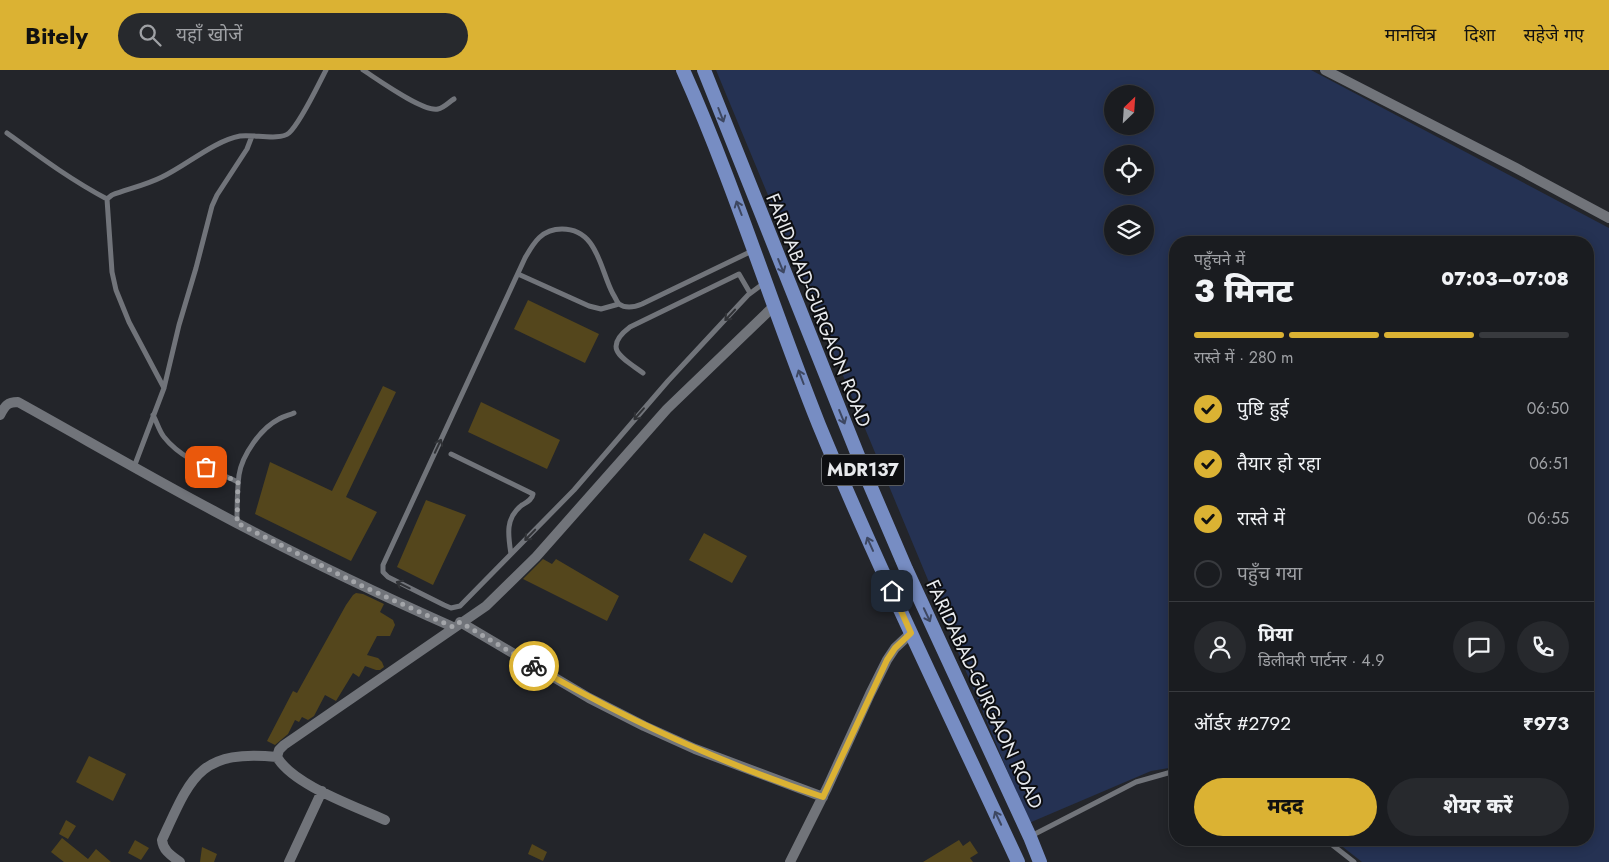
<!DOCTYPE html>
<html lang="hi">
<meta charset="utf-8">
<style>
body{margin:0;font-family:Jost,"Noto Sans Devanagari",sans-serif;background:#27292d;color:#f1f3f6;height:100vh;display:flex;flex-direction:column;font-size:19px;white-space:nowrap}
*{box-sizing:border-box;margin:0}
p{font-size:16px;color:#9fa1a5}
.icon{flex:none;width:28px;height:28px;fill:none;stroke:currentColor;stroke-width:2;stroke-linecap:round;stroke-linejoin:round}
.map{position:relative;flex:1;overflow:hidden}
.details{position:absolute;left:1169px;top:166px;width:425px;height:610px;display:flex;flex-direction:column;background:#1a1c20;border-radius:20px;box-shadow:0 2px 12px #0003,0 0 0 1px #383a3e}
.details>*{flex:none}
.needle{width:32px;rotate:25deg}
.controls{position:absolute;left:1104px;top:15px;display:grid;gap:10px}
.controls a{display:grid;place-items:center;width:50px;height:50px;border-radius:50%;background:#1a1c20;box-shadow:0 2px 12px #0003,0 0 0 1px #383a3e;font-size:25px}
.pin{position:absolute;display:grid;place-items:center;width:42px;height:42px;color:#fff;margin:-21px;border-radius:10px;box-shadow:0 2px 8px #0006}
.courier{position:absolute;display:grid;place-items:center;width:50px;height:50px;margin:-25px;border:4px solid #dbb233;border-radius:50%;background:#fff;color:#222;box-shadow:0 1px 6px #0007}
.overview em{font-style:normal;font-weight:800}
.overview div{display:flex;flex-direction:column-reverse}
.overview{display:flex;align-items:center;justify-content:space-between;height:85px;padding:0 25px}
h1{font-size:32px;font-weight:800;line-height:38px}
.bar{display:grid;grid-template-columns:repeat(4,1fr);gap:8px 5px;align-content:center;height:60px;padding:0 25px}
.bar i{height:6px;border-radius:4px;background:#383a3e}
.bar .active{background:#dbb233}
.bar p{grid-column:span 4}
.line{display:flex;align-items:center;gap:12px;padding:0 25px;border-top:1px solid #383a3e}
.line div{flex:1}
.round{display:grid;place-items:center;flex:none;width:52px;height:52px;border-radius:26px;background:#27292d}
ol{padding:0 25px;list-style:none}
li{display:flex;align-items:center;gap:15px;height:55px}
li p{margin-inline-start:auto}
li .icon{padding:5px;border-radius:50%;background:#dbb233;color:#111;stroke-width:4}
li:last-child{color:#9fa1a5}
li i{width:28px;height:28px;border:2px solid #383a3e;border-radius:50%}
.cta{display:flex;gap:10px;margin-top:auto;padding:10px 25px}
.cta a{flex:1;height:58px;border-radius:30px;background:#dbb233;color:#111;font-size:20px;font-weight:800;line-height:58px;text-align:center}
.cta a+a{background:#27292d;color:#f1f3f6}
header{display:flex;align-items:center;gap:30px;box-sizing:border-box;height:70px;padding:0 25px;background:#dbb233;color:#111}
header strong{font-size:24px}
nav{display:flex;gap:28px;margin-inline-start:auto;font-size:18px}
.search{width:350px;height:45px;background:#27292d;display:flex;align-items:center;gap:12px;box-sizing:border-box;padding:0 18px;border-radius:28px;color:#9fa1a5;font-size:19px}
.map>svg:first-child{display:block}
.green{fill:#253253;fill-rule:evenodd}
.building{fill:#54461c}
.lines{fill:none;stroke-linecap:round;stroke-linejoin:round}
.service{stroke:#71747a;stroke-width:5}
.minor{stroke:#71747a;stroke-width:10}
.primary{stroke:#778dc3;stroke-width:14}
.oneway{stroke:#3d4761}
.oneway2{stroke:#303236}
.done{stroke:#a3a5a9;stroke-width:5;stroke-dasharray:0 9}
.route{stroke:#dbb233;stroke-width:6}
.labels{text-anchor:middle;stroke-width:4;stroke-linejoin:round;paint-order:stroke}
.shield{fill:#0d0e11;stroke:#a6a8ab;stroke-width:1}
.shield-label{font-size:18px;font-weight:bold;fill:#e8eaed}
.street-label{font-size:19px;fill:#e8eaed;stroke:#0d0e11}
</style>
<header>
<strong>Bitely</strong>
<div class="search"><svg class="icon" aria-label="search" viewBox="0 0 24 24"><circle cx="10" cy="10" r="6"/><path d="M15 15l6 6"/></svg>यहाँ खोजें</div>
<nav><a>मानचित्र</a><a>दिशा</a><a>सहेजे गए</a></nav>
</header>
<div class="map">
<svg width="1609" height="792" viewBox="0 0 1609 792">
<rect width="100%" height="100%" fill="#23252a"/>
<path class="green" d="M 716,0 L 1311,0 L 1609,158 L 1609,792 L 1362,792 L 1334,770 L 1588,770 L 1588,172 L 1175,172 L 1175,697 L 1151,701 L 1029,753 ZM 1112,24 L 1145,24 L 1145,56 L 1112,56 ZM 1112,84 L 1145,84 L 1145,116 L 1112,116 ZM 1112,144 L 1145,144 L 1145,176 L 1112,176 Z"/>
<path class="building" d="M 528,230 L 599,264 L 585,293 L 514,259 Z
M 383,316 L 396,322 L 346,427 L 377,442 L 351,491 L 255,444 L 270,392 L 332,421 Z
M 481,332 L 560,370 L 547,399 L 468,362 Z
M 426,430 L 466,445 L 433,515 L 397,497 Z
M 704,463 L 747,486 L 732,513 L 689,490 Z
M 543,489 L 552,494 L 556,489 L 619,526 L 607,551 L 523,509 Z
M 356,523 L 363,524 L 384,534 L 380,542 L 393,550 L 395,555 L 390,566 L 377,566 L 367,585 L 378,588 L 382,592 L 384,597 L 380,600 L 376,600 L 365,596 L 359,607 L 353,603 L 336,631 L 325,625 L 314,646 L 308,650 L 302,647 L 299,652 L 295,650 L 288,664 L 275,675 L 267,671 L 293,621 L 297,623 L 346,535 L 353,525 Z
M 89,686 L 126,704 L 113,731 L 76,712 Z
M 66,750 L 76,756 L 68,769 L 59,764 Z
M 62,768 L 88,789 L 96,779 L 111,792 L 64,792 L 51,782 Z
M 135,770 L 149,778 L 141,790 L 128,783 Z
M 959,770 L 963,776 L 970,771 L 978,783 L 970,788 L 973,792 L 923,792 Z
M 532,774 L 547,782 L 543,791 L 528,784 Z
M 202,777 L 217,784 L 214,792 L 200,792 Z"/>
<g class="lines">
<path class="service" d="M 363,0 C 377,9 424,43 438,39 C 444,38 449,32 454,29
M 7,63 C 40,87 71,110 107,129
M 752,181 L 642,234 C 635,237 626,239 619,234 C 617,232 615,227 613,224 C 600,200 598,159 562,159 C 542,159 534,172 525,188 L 383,495 L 383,502 L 388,507 L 444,535 L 451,538 L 460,536 L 574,420 L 668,311 L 748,225 L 764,213
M 518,204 L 589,236 L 601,239 L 619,234
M 643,303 C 623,288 601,279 630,257 L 739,204 L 750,223
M 164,318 L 129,252 L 116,220 L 112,202 L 107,129 L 112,125 C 128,119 146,115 162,107 C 187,95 214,71 240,66 C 253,64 280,71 289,63 C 301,52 318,15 326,0
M 153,345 C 157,352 159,361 164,367 C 182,390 213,400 238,412
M 451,384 L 533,424 C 532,430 527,432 522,435 C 505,448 508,465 511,484
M 134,397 L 164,318 L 179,255 L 196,198 L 212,136 L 217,125 L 247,79 L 252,66
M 237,452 C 237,437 237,420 239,405 C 242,385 261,358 279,349 C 284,346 290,345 294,343
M 1031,766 L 1136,712 L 1175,701
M 1326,770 L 1354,792"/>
<path class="minor" d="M 1325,0 L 1516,98 L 1609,148
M 0,345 C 5,336 7,332 18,332 C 83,368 148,406 214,441 C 292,483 372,521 453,557
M 460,552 L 589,628 L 644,656 L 695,679 L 823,727
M 385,750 C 355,736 293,715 277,687 L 279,680 L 284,675 L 486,536 L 536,487 L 667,339 L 774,236
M 180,792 C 172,786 163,781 162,770 C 191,707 199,679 277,687
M 289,792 L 322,721
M 790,792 L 827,718 L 870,624 L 887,590 L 895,578 L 911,563"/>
<path class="primary" d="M 683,0 C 735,116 772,238 819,355 C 880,503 951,647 1018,792
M 704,0 L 867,408 L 906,499 L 1030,767 L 1040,792"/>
</g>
<defs><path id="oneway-shaft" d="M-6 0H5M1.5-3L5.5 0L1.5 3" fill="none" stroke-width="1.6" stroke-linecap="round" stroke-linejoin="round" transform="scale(1.25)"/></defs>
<g class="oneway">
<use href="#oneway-shaft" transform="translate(721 45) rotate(69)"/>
<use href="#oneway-shaft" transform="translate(739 138) rotate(-111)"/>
<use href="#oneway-shaft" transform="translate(781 196) rotate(68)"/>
<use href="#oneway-shaft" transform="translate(801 307) rotate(-111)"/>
<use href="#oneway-shaft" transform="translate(842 347) rotate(68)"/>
<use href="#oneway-shaft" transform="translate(870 474) rotate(-114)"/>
<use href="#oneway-shaft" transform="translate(927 545) rotate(65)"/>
<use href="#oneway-shaft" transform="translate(998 748) rotate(-115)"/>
</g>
<g class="oneway2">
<use href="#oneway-shaft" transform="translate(730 245) rotate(133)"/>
<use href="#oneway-shaft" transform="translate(639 344) rotate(131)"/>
<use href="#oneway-shaft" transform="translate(438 376) rotate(-65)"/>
<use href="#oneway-shaft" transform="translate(530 465) rotate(134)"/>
<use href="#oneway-shaft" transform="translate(403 515) rotate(-154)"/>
</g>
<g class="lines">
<path class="done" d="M 206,397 L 238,412 L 237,453 L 362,516 L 453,557 L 460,552 L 534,596"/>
<path class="route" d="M 534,596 C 627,650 720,693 823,727 L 887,590 L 895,578 L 911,563 L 892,521"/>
</g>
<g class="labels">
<rect class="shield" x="822" y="384.5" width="82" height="31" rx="4"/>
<g class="shield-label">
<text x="863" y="406">MDR137</text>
</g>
<g class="street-label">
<text transform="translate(819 240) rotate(68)" y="7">FARIDABAD-GURGAON ROAD</text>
<text transform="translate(985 624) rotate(65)" y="7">FARIDABAD-GURGAON ROAD</text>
</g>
</g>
</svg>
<div class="controls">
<a><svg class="needle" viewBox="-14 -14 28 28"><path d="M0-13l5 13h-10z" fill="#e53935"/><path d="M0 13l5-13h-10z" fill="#9fa1a5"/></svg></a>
<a><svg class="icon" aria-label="locate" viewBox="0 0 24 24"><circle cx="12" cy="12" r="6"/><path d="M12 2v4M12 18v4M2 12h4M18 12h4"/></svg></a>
<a><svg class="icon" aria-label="layers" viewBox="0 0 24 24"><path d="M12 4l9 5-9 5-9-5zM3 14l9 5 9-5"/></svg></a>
</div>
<div class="pin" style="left:206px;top:397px;background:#ea580c"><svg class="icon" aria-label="bag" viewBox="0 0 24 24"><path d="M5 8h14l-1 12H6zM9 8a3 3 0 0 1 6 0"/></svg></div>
<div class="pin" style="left:892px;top:521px;background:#1f2937"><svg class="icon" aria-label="home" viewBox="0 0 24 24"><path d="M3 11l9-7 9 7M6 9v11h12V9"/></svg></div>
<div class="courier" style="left:534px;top:596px"><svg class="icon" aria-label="bike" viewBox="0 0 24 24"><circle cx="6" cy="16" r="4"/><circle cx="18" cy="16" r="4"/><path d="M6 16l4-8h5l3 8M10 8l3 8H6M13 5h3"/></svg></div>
<section class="details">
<div class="overview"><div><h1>3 मिनट</h1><p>पहुँचने में</p></div><em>07:03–07:08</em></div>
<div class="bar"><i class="active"></i><i class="active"></i><i class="active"></i><i></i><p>रास्ते में · 280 m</p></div>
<ol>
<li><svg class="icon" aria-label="check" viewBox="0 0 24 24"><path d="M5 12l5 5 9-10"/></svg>पुष्टि हुई<p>06:50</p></li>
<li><svg class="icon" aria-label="check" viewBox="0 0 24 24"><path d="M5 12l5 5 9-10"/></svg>तैयार हो रहा<p>06:51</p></li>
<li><svg class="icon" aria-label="check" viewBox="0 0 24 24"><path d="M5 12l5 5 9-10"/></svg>रास्ते में<p>06:55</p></li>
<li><i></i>पहुँच गया</li>
</ol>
<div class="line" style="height:90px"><a class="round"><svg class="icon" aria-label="person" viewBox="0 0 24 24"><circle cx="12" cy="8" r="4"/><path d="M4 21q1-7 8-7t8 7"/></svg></a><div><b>प्रिया</b><p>डिलीवरी पार्टनर · 4.9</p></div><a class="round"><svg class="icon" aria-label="chat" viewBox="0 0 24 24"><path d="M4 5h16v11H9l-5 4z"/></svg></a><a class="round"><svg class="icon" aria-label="phone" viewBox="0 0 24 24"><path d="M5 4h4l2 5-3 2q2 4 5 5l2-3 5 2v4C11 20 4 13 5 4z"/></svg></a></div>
<div class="line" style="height:65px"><div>ऑर्डर #2792</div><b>₹973</b></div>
<div class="cta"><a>मदद</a><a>शेयर करें</a></div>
</section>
</div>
